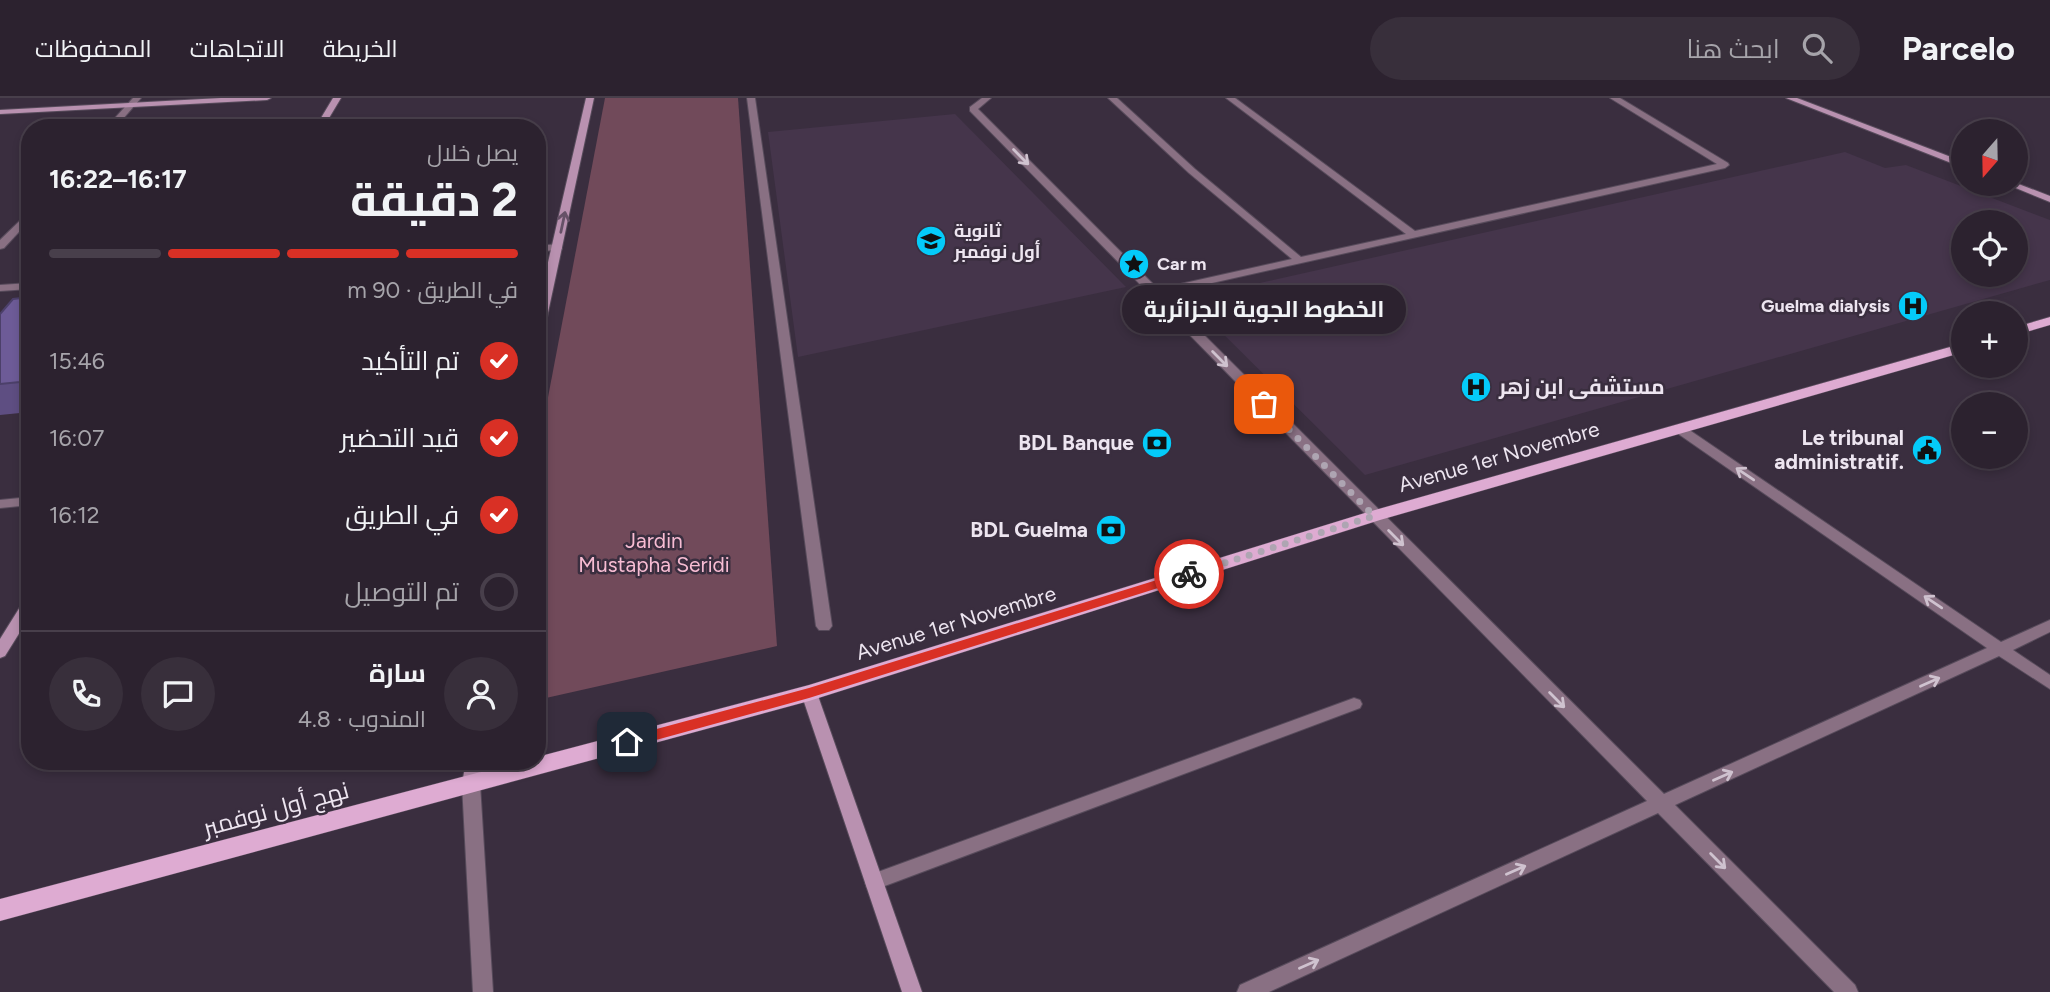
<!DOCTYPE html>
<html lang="ar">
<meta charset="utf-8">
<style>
body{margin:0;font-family:Figtree,Cairo,sans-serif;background:#382f3b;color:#f1f3f6;direction:rtl;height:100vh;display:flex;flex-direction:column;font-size:26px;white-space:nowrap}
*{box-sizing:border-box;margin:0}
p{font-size:23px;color:#a6a4aa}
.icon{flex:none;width:38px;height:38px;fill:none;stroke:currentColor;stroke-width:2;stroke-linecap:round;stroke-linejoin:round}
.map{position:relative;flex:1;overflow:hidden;direction:ltr}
.drawer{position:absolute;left:21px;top:21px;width:525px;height:651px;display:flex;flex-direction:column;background:#2c222f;border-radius:28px;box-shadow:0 4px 10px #0003,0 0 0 2px #483f4b;direction:rtl}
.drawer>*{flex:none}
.needle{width:46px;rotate:200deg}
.tools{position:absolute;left:1951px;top:21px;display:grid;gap:14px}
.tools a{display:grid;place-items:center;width:77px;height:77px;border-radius:50%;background:#2c222f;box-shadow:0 4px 10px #0003,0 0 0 2px #483f4b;font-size:35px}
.pin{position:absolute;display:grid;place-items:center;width:60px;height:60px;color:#fff;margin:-30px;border-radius:14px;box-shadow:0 4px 10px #0006}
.courier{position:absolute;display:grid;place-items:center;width:70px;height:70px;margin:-35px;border:5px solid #d93025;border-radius:50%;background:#fff;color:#222;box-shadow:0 2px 9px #0007}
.bubble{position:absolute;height:49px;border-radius:24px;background:#2c222f;box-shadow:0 4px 10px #0003,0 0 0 2px #483f4b;font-size:23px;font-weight:700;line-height:49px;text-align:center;direction:rtl}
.overview em{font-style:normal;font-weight:700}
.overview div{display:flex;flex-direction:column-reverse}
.overview{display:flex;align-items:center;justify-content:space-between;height:119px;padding:0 28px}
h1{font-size:46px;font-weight:700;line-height:52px}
.bar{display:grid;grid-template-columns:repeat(4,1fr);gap:10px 7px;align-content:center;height:84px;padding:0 28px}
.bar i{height:9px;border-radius:5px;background:#483f4b}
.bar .active{background:#d93025}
.bar p{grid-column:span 4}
.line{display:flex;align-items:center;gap:18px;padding:0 28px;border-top:2px solid #483f4b}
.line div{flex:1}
.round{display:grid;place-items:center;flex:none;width:74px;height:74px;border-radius:37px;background:#382f3b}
ol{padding:0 28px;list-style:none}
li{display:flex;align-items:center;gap:21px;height:77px}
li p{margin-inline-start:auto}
li .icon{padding:7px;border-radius:50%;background:#d93025;color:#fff;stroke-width:4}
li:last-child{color:#a6a4aa}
li i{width:38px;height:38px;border:4px solid #483f4b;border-radius:50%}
header{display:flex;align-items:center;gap:42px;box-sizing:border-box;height:98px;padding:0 35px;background:#2c222f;border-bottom:2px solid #483f4b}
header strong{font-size:33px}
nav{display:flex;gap:38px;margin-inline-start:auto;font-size:24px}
.search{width:490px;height:63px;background:#382f3b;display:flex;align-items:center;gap:18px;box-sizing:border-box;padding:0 24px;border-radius:38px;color:#a6a4aa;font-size:26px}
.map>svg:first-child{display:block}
.built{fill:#45354b;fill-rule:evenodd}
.green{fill:#714a5a}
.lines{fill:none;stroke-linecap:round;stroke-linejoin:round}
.street-casing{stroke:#574b5b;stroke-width:2}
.secondary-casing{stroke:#574b5b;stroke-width:2}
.primary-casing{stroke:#574b5b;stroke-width:1}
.street{fill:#897083;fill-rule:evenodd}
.secondary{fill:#b991b0;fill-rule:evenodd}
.primary{fill:#deabd2;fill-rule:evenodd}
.wall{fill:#5e4e82}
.shaded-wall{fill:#4c406a}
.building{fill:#6d5b97;stroke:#4c406a;stroke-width:2}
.oneway{stroke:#cfc2cf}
.oneway2{stroke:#665167}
.route{fill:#d93025}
.done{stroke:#aea5b2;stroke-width:7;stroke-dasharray:0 12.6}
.labels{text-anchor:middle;stroke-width:5;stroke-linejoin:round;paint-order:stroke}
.far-poi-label{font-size:18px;font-weight:bold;fill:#ede5f0;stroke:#3a2e3f;text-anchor:start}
.poi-label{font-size:21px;font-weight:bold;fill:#ede5f0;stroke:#3a2e3f;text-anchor:end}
.street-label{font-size:21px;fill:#ede5f0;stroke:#3a2e3f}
.park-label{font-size:21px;fill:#f7bcd3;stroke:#3a2e3f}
.near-street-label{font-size:24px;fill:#ede5f0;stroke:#3a2e3f}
</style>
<header>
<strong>Parcelo</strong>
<div class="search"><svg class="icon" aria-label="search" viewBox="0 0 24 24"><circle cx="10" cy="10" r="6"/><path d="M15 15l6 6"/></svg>ابحث هنا</div>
<nav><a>الخريطة</a><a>الاتجاهات</a><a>المحفوظات</a></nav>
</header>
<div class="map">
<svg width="2050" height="894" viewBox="0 0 2050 894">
<rect width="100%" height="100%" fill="#3a2e3f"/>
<path class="built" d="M 955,16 L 1126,189 L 798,259 L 768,34 Z
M 1845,54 L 1885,70 L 1906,67 L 2050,122 L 2050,182 L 1365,377 L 1188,201 ZM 1964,124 L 2016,124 L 2016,177 L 1964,177 Z"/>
<path class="green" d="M 605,0 L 738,0 L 777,548 L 537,602 L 537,357 Z"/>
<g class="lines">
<g class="street-casing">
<path id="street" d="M 133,0 L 141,0 L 115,30 L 106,30 Z
M 747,0 L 755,0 L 832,528 L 829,532 L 819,532 L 816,528 Z
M 982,0 L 991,0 L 978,11 L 1158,191 L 1292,161 L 1189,75 L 1108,0 L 1117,0 L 1195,71 L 1301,159 L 1406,136 L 1226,0 L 1235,0 L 1415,133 L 1717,66 L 1610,0 L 1620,0 L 1728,65 L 1729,67 L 1725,70 L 1163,196 L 1664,696 L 1987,550 L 1677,335 L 1675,332 L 1677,329 L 1685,329 L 2001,544 L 2050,522 L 2050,534 L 2013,552 L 2050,577 L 2050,591 L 1999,558 L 1675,707 L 1855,887 L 1858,894 L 1834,894 L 1658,715 L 1269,894 L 1237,894 L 1240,887 L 1647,703 L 970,13 L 970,9 Z
M 30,113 L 30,122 L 4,150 L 0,151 L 0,142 Z
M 558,146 L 562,147 L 562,151 L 537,154 L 537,148 Z
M 30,185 L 30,191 L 0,193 L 0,187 Z
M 30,399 L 30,407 L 0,410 L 0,402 Z
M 1354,600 L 1360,602 L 1362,606 L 1360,610 L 874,792 L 867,790 L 865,784 L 867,778 Z
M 471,679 L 477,681 L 480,686 L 493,894 L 473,894 L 462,686 L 465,681 Z"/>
</g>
<g class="secondary-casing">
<path id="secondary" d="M 221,0 L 271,0 L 267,2 L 0,16 L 0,12 Z
M 333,0 L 341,0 L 323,30 L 315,30 Z
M 586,0 L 594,0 L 543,238 L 537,241 L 537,212 Z
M 1786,0 L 1797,0 L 1964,64 L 1964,70 Z
M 2016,85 L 2050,98 L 2050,104 L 2006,86 Z
M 30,500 L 30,518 L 5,558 L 0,560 L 0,541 L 25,501 Z
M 809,589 L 815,591 L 817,595 L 922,894 L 902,894 L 801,595 L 803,591 Z
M 466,663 L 482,663 L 477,691 L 471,693 L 465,691 L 462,686 Z"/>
</g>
<g class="primary-casing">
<path id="primary" d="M 2050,219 L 2050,227 L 2016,237 L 2016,229 Z
M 1964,245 L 1964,254 L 1380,422 L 809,603 L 0,823 L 0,801 L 522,663 L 537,663 L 537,659 L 809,587 L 1368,414 Z"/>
</g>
<use href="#street" class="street"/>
<use href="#secondary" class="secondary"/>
<use href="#primary" class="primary"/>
</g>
<path class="wall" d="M 30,199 L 30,314 L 0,317 L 0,216 Z"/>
<path class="shaded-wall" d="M 30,271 L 30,298 L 20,284 Z"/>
<path class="building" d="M 30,199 L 30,271 L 20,284 L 0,286 L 0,216 L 13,201 Z"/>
<defs><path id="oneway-shaft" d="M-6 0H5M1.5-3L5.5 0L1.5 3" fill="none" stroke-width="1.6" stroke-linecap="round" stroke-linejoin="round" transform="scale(1.75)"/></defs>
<g class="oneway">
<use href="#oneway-shaft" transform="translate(1021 59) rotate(45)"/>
<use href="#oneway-shaft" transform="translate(1220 261) rotate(45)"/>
<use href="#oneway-shaft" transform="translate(1745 376) rotate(-146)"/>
<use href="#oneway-shaft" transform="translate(1396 440) rotate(45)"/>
<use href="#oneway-shaft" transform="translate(1933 504) rotate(-146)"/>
<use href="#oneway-shaft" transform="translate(1930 584) rotate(-24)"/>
<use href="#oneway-shaft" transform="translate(1557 602) rotate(45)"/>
<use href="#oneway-shaft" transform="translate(1723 678) rotate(-24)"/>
<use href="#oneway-shaft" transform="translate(1718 763) rotate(45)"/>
<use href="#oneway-shaft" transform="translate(1516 772) rotate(-24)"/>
<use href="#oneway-shaft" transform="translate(1309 866) rotate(-24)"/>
</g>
<use class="oneway2" href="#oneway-shaft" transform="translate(563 124) rotate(-78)"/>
<path class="route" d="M 1189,472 L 1195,476 L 1193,479 L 809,600 L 627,650 L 620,644 L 627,639 L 809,590 Z"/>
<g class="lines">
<path class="done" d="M 1189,476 L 1374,418 L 1264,306"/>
</g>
<defs>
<g id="school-disc" transform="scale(1.575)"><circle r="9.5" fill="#04cbf9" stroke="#3a2e3f"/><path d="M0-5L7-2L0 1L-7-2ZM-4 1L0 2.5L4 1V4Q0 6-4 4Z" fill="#111"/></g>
<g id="sight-disc" transform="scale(1.575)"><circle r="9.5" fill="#04cbf9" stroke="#3a2e3f"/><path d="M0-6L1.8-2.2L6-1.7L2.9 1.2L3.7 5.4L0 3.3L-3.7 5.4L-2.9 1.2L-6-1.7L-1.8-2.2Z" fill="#111"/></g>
<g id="hospital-disc" transform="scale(1.575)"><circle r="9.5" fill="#04cbf9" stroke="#3a2e3f"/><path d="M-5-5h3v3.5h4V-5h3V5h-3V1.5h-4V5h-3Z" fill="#111"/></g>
<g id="bank-disc" transform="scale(1.575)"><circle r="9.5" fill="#04cbf9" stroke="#3a2e3f"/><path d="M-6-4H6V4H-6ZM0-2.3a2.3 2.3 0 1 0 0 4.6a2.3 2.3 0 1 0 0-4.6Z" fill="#111"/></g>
<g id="civic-disc" transform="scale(1.575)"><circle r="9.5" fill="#04cbf9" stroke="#3a2e3f"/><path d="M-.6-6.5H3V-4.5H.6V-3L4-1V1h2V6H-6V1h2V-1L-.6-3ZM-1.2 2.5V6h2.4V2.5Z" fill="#111"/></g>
</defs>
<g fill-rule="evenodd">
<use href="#school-disc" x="931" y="143"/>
<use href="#sight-disc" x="1134" y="166"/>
<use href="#hospital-disc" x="1913" y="208"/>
<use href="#hospital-disc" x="1476" y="289"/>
<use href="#bank-disc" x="1157" y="345"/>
<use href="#civic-disc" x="1927" y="352"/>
<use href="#bank-disc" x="1111" y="432"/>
</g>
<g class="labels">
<g class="far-poi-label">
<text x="954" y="139">ثانوية<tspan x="954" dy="21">أول نوفمبر</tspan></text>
<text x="1157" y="172">Car m</text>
<text x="1890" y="214" text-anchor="end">Guelma dialysis</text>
</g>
<g class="poi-label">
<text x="1499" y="296" text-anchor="start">مستشفى ابن زهر</text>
<text x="1904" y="347">Le tribunal<tspan x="1904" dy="24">administratif.</tspan></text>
<text x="1134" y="352">BDL Banque</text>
<text x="1088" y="439">BDL Guelma</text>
</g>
<g class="street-label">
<text transform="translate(1499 359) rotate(-16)" y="7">Avenue 1er Novembre</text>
<text transform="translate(956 525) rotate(-17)" y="7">Avenue 1er Novembre</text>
</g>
<g class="park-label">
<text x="654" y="450">Jardin<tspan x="654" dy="24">Mustapha Seridi</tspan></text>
</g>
<g class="near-street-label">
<text transform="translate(276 711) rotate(-15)" y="8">نهج أول نوفمبر</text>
</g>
</g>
</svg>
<div class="tools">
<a><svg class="needle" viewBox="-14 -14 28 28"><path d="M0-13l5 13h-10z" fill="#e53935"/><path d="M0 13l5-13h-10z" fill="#a6a4aa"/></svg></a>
<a><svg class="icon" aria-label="locate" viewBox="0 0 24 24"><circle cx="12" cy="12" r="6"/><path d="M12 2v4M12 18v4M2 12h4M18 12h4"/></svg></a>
<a>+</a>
<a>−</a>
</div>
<div class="pin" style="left:1264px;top:306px;background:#ea580c"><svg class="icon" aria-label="bag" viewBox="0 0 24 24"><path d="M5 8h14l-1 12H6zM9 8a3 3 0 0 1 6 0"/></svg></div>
<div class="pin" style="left:627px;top:644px;background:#1f2937"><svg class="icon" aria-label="home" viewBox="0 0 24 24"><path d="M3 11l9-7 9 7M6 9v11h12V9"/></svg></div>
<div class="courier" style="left:1189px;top:476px"><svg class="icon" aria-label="bike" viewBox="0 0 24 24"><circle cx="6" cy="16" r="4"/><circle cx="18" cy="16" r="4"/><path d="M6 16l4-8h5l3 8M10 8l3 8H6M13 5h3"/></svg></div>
<div class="bubble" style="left:1122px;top:187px;width:284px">الخطوط الجوية الجزائرية</div>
<section class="drawer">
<div class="overview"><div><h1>2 دقيقة</h1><p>يصل خلال</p></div><em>16:17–16:22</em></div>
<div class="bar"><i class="active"></i><i class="active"></i><i class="active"></i><i></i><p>في الطريق · 90 m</p></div>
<ol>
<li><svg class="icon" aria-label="check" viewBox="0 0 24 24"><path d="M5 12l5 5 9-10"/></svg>تم التأكيد<p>15:46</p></li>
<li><svg class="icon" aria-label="check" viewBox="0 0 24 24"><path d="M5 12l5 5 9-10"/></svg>قيد التحضير<p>16:07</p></li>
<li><svg class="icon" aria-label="check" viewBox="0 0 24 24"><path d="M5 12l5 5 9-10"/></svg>في الطريق<p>16:12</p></li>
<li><i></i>تم التوصيل</li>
</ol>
<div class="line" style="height:126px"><a class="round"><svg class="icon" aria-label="person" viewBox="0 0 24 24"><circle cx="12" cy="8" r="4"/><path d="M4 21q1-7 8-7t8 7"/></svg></a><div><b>سارة</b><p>المندوب · 4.8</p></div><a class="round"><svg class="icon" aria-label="chat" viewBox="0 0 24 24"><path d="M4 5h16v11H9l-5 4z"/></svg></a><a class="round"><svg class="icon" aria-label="phone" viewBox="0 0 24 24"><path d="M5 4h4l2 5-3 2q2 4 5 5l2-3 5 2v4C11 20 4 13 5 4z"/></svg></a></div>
</section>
</div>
